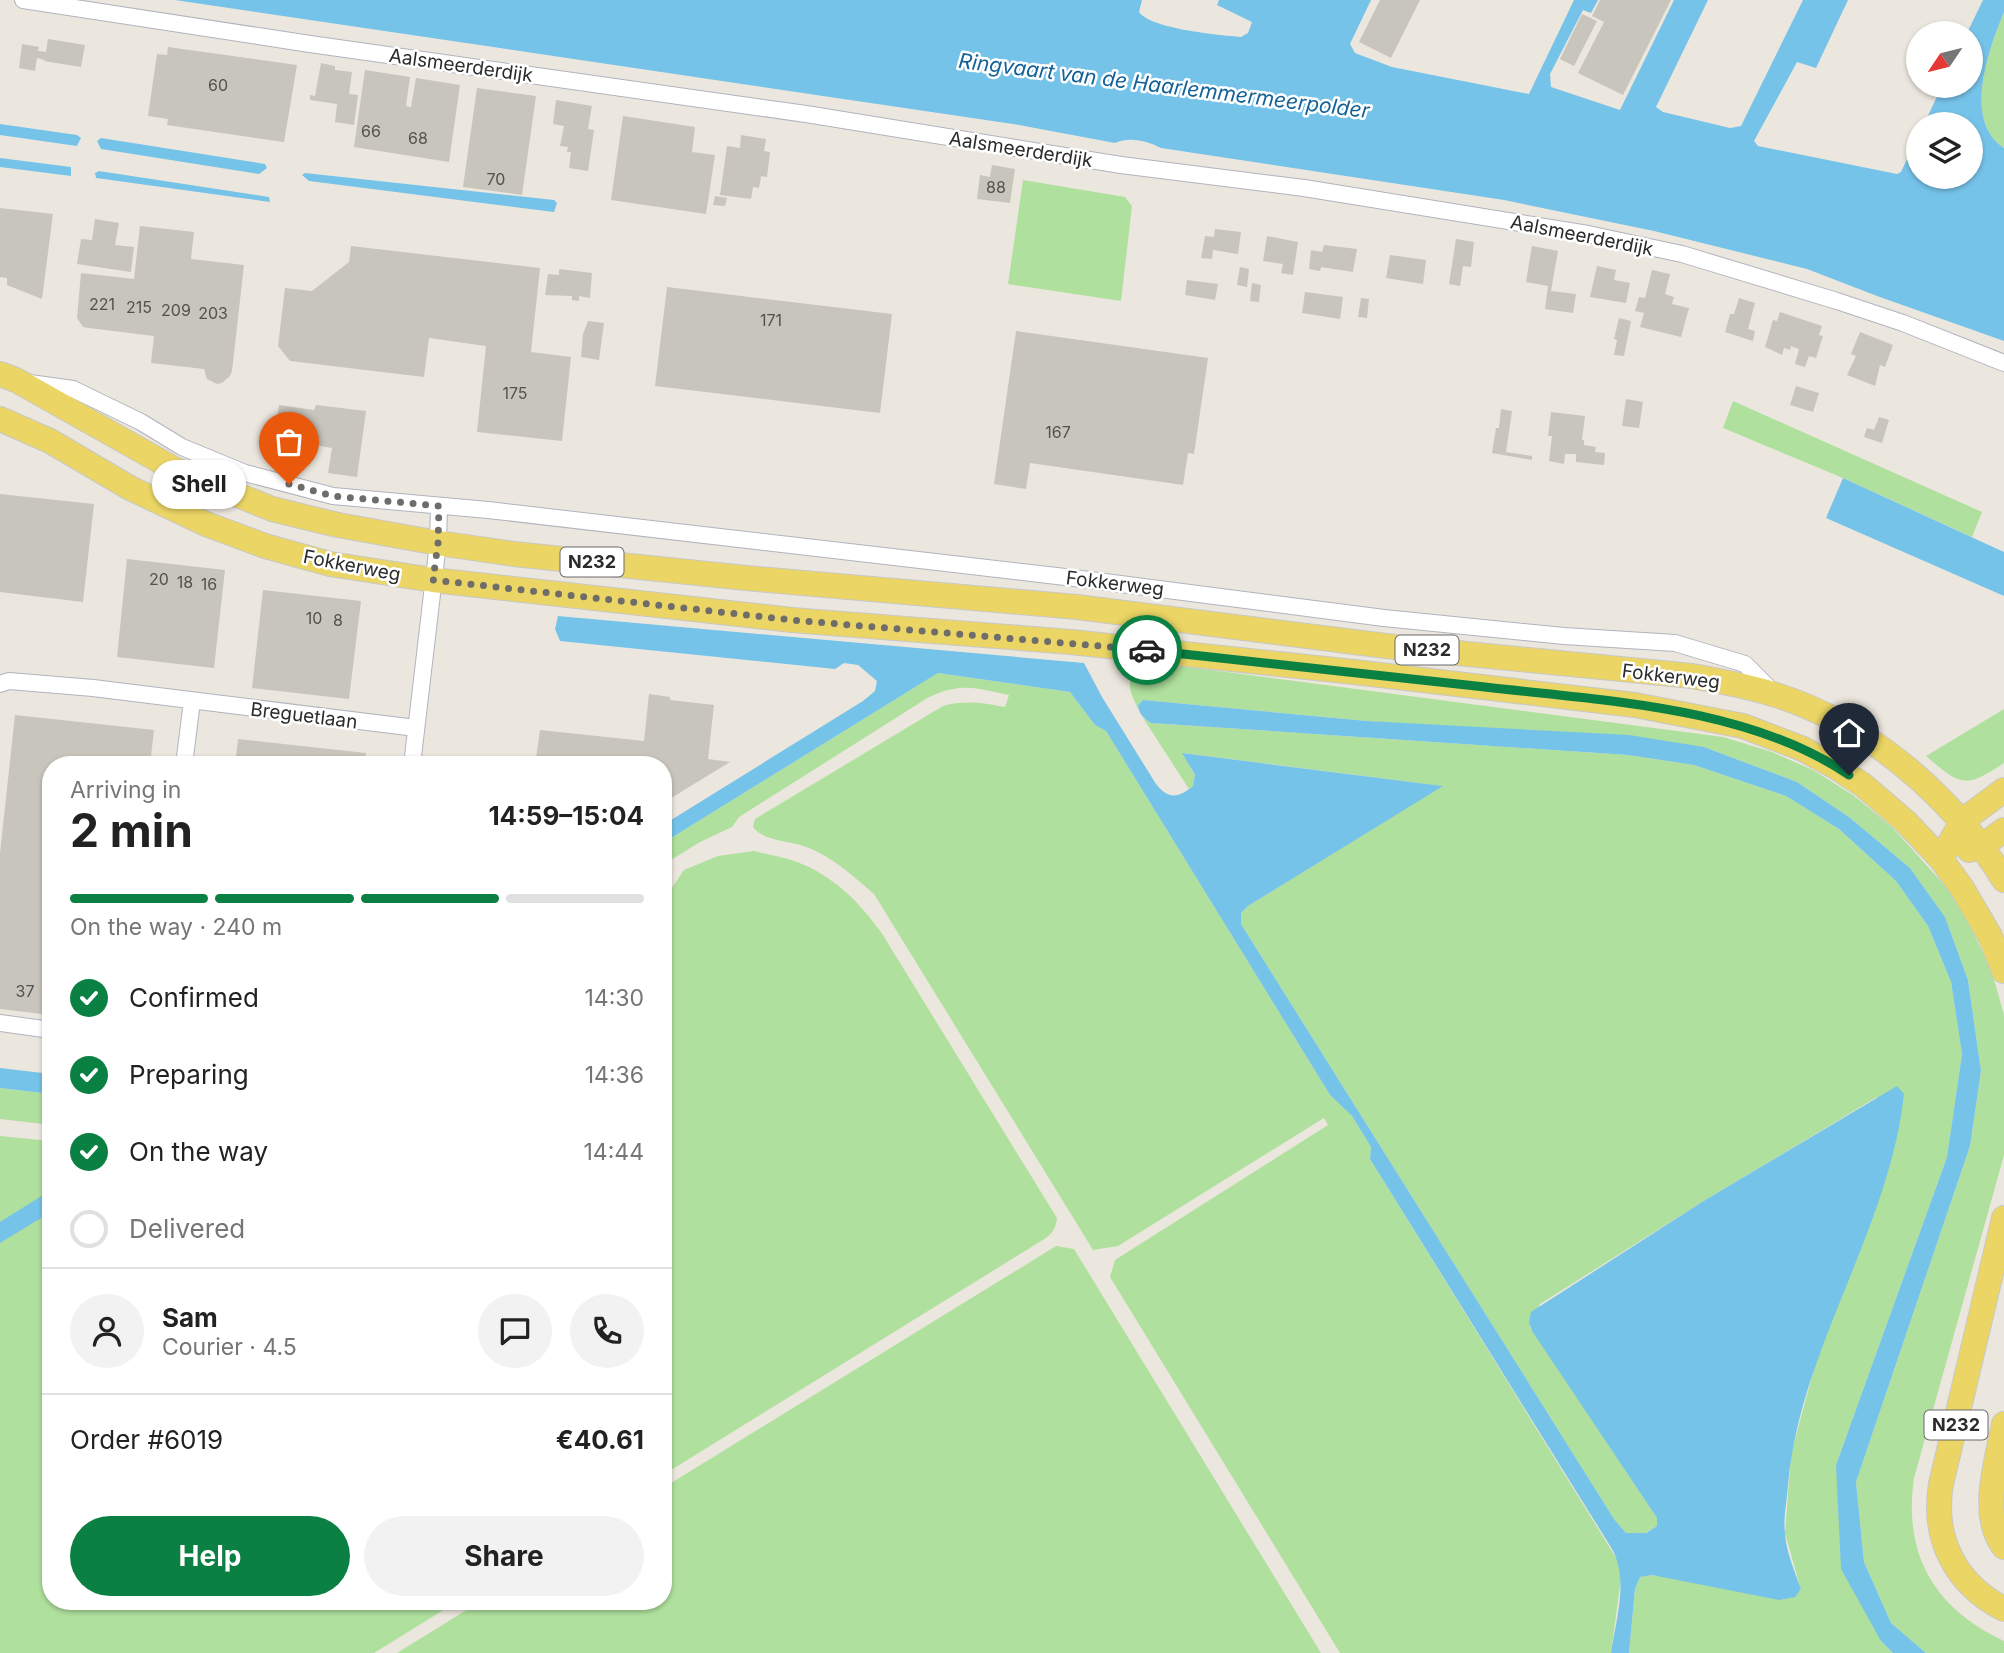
<!DOCTYPE html>
<meta charset="utf-8">
<style>
body{margin:0;font-family:Inter,sans-serif;background:#f2f2f2;color:#222;height:100vh;display:flex;flex-direction:column;font-size:26px;white-space:nowrap}
*{box-sizing:border-box;margin:0}
p{font-size:23px;color:#767676}
.icon{flex:none;width:38px;height:38px;fill:none;stroke:currentColor;stroke-width:2;stroke-linecap:round;stroke-linejoin:round}
.map{position:relative;flex:1;overflow:hidden}
.details{position:absolute;left:42px;top:756px;width:630px;height:854px;display:flex;flex-direction:column;background:#fff;border-radius:28px;box-shadow:0 2px 5px #0004}
.details>*{flex:none}
.needle{width:46px;rotate:235deg}
.buttons{position:absolute;left:1906px;top:21px;display:grid;gap:14px}
.buttons a{display:grid;place-items:center;width:77px;height:77px;border-radius:50%;background:#fff;box-shadow:0 2px 5px #0004;font-size:35px}
.pin{position:absolute;display:grid;place-items:center;width:60px;height:60px;color:#fff;margin:-72px -30px;border-radius:50% 50% 50% 0;rotate:-45deg;box-shadow:0 0 7px #0007}
.pin .icon{rotate:45deg}
.courier{position:absolute;display:grid;place-items:center;width:70px;height:70px;margin:-35px;border:5px solid #0b8043;border-radius:50%;background:#fff;color:#222;box-shadow:0 2px 9px #0007}
.bubble{position:absolute;height:49px;border-radius:24px;background:#fff;box-shadow:0 2px 5px #0004;font-size:23px;font-weight:700;line-height:49px;text-align:center}
.headline em{font-style:normal;font-weight:700}
.headline div{display:flex;flex-direction:column-reverse}
.headline{display:flex;align-items:center;justify-content:space-between;height:119px;padding:0 28px}
h1{font-size:46px;font-weight:700;line-height:52px}
.bar{display:grid;grid-template-columns:repeat(4,1fr);gap:10px 7px;align-content:center;height:84px;padding:0 28px}
.bar i{height:9px;border-radius:5px;background:#e0e0e0}
.bar .on{background:#0b8043}
.bar p{grid-column:span 4}
.line{display:flex;align-items:center;gap:18px;padding:0 28px;border-top:2px solid #e0e0e0}
.line div{flex:1}
.round{display:grid;place-items:center;flex:none;width:74px;height:74px;border-radius:37px;background:#f2f2f2}
ol{padding:0 28px;list-style:none}
li{display:flex;align-items:center;gap:21px;height:77px}
li p{margin-inline-start:auto}
li .icon{padding:7px;border-radius:50%;background:#0b8043;color:#fff;stroke-width:4}
li:last-child{color:#767676}
li i{width:38px;height:38px;border:4px solid #e0e0e0;border-radius:50%}
.cta{display:flex;gap:14px;margin-top:auto;padding:14px 28px}
.cta a{flex:1;height:80px;border-radius:42px;background:#0b8043;color:#fff;font-size:28px;font-weight:700;line-height:80px;text-align:center}
.cta a+a{background:#f2f2f2;color:#222}
.map>svg:first-child{display:block}
.green{fill:#afe09d}
.water{fill:#76c3e9}
.building{fill:#c8c5bc}
.lines{fill:none;stroke-linecap:round;stroke-linejoin:round}
.minor-casing{stroke:#b1b3be;stroke-width:18}
.primary-casing{stroke:#c8c8c8;stroke-width:26}
.minor{stroke:#fff;stroke-width:16}
.primary{stroke:#ebd565;stroke-width:24}
.done{stroke:#6f6d6a;stroke-width:7;stroke-dasharray:0 12.6}
.route{stroke:#0b8043;stroke-width:9}
.labels{text-anchor:middle;stroke-width:5;stroke-linejoin:round;paint-order:stroke}
.number-label{font-size:16px;fill:#52524f}
.shield{fill:#fff;stroke:#6b6b6b;stroke-width:2}
.shield-label{font-size:18px;font-weight:bold;fill:#2b2b2b}
.street-label{font-size:19px;fill:#2b2b2b;stroke:#fff}
.water-label{font-size:21px;font-style:italic;fill:#136197;stroke:#fff}
</style>
<div class="map">
<svg width="2004" height="1653" viewBox="0 0 2004 1653">
<rect width="100%" height="100%" fill="#ece7de"/>
<path class="green" d="M 2004,12 L 2004,148 C 1962,121 1989,49 2004,12 Z
M 1023,180 L 1125,197 L 1132,206 L 1121,301 L 1008,284 Z
M 1733,401 L 1982,512 L 1972,537 L 1843,478 L 1723,428 Z
M 1141,661 L 1723,737 L 1772,752 L 1813,770 L 1853,795 L 1892,827 L 1948,889 L 1970,926 L 1992,972 L 2004,1015 L 2004,1155 L 1914,1478 C 1903,1555 1934,1608 2004,1641 L 2004,1653 L 1926,1653 L 1891,1623 L 1864,1562 L 1856,1482 L 1970,1146 L 1981,1071 L 1968,980 L 1945,917 L 1910,868 L 1849,817 L 1797,782 L 1704,747 L 1367,721 L 1143,700 L 1138,705 L 1139,711 C 1128,687 1125,684 1141,661 Z
M 938,673 L 1070,692 L 1095,725 L 1106,731 L 1330,1095 L 1352,1116 L 1371,1147 L 1370,1159 L 1618,1561 L 1621,1578 L 1611,1653 L 1340,1653 L 1110,1277 L 1115,1260 L 1328,1125 L 1324,1118 L 1118,1246 L 1093,1250 L 874,894 C 851,874 827,852 797,844 C 782,841 762,839 753,827 L 755,819 L 943,706 C 965,700 983,703 1005,707 L 1009,695 C 974,688 963,682 929,697 L 739,817 L 732,827 L 700,842 L 663,865 L 663,843 Z
M 2004,709 L 2004,763 C 1965,789 1961,786 1926,756 Z
M 1143,718 L 1151,723 L 1628,755 L 1694,765 L 1786,796 L 1839,829 L 1896,881 L 1928,926 L 1951,982 L 1962,1054 L 1947,1157 L 1836,1465 L 1881,1641 L 1893,1653 L 1629,1653 L 1635,1589 L 1640,1577 L 1652,1575 L 1801,1590 L 1785,1533 L 1791,1454 L 1820,1347 L 1877,1097 L 1702,1202 L 1540,1304 L 1530,1327 L 1657,1518 L 1657,1526 L 1645,1533 L 1626,1533 L 1614,1519 L 1241,924 L 1241,913 L 1248,906 L 1442,786 L 1183,753 L 1195,776 L 1193,786 L 1189,789 Z
M 754,851 C 768,855 784,857 797,862 C 834,876 859,902 881,932 L 1057,1218 C 1056,1227 1053,1233 1046,1238 L 663,1475 L 663,901 L 684,870 L 718,856 Z
M 0,1088 L 51,1094 L 51,1125 L 0,1119 Z
M 0,1136 L 51,1141 L 51,1601 L 458,1601 L 374,1653 L 0,1653 Z
M 1056,1246 L 1074,1249 L 1321,1653 L 397,1653 L 481,1601 L 663,1601 L 663,1488 Z"/>
<path class="water" d="M 175,0 L 1142,0 L 1139,12 C 1151,29 1219,35 1241,37 L 1248,33 L 1252,22 L 1217,5 L 1219,0 L 1371,0 L 1350,44 L 1355,53 L 1392,67 L 1529,94 L 1574,0 L 1598,0 L 1591,13 L 1583,10 L 1550,74 L 1551,87 L 1620,110 L 1674,0 L 1708,0 L 1656,107 L 1663,112 L 1730,128 L 1741,126 L 1803,0 L 1848,0 L 1816,68 L 1797,62 L 1754,141 L 1758,146 L 1897,174 L 1901,172 L 1918,136 L 1918,177 L 1970,177 L 1970,124 L 1924,124 L 1942,86 L 1970,86 L 1970,33 L 1967,33 L 1983,0 L 2004,0 L 2004,12 C 1989,49 1962,121 2004,148 L 2004,341 L 1877,296 L 1807,269 L 1654,231 L 1504,200 L 1161,148 C 1148,141 1130,136 1115,143 L 1019,125 Z
M 0,124 L 77,135 L 81,138 L 77,146 L 0,135 Z
M 101,138 L 265,164 L 267,168 L 259,174 L 101,149 L 97,141 Z
M 0,158 L 71,167 L 71,176 L 0,167 Z
M 99,171 L 269,197 L 270,202 L 96,178 L 95,173 Z
M 305,173 L 554,200 L 557,203 L 554,212 L 309,181 L 302,175 Z
M 1843,478 L 2004,552 L 2004,596 L 1826,518 Z
M 558,616 L 1084,663 L 1102,697 L 1156,784 C 1169,800 1178,798 1193,786 L 1195,775 L 1182,753 L 1443,786 L 1248,906 L 1241,913 L 1241,924 L 1614,1519 L 1626,1533 L 1646,1533 L 1657,1526 L 1657,1518 L 1532,1331 L 1529,1322 L 1531,1312 L 1702,1202 L 1897,1086 L 1904,1094 C 1889,1231 1800,1348 1788,1485 C 1787,1501 1783,1518 1785,1533 C 1786,1552 1795,1572 1801,1589 L 1795,1597 L 1779,1600 L 1652,1575 L 1640,1577 L 1635,1589 L 1629,1653 L 1611,1653 C 1616,1619 1629,1580 1612,1549 L 1370,1159 L 1371,1147 L 1352,1116 L 1330,1095 L 1106,731 L 1095,725 L 1070,692 L 938,673 L 663,843 L 663,825 L 863,701 L 875,691 L 877,681 L 858,665 L 844,663 L 835,669 L 560,641 L 555,629 Z
M 1143,700 L 1367,721 L 1629,735 L 1704,747 L 1797,782 L 1849,817 L 1910,868 L 1945,917 L 1968,980 L 1981,1071 L 1970,1146 L 1856,1482 L 1864,1562 L 1891,1623 L 1926,1653 L 1893,1653 L 1881,1641 L 1841,1569 L 1836,1465 L 1947,1157 L 1962,1054 L 1951,982 L 1928,926 L 1896,881 L 1839,829 L 1786,796 L 1694,765 L 1628,755 L 1151,723 C 1143,718 1139,714 1138,705 Z
M 0,1068 L 51,1074 L 51,1094 L 0,1088 Z
M 51,1190 L 51,1212 L 0,1243 L 0,1222 Z"/>
<path class="building" d="M 1380,0 L 1420,0 L 1391,58 L 1359,42 Z
M 1600,0 L 1671,0 L 1623,95 L 1578,73 L 1604,22 L 1592,16 Z
M 1582,14 L 1597,21 L 1574,66 L 1560,59 Z
M 48,39 L 85,45 L 81,67 L 44,61 L 45,60 L 37,58 L 35,71 L 19,68 L 22,44 L 39,47 L 38,51 L 46,52 Z
M 168,47 L 297,65 L 284,142 L 167,125 L 168,119 L 148,116 L 157,54 L 167,55 Z
M 321,63 L 335,66 L 335,70 L 352,72 L 349,94 L 358,95 L 354,125 L 335,122 L 337,104 L 310,100 L 310,95 L 315,96 Z
M 365,70 L 410,77 L 406,106 L 411,107 L 416,78 L 460,85 L 449,162 L 354,147 Z
M 477,88 L 536,96 L 522,195 L 463,187 Z
M 556,100 L 592,106 L 588,129 L 594,130 L 588,171 L 569,168 L 571,152 L 567,152 L 568,147 L 560,146 L 564,126 L 553,124 Z
M 623,116 L 695,127 L 692,152 L 715,155 L 706,214 L 611,200 Z
M 741,135 L 766,139 L 764,151 L 770,152 L 767,177 L 761,176 L 759,188 L 753,187 L 751,199 L 720,195 L 727,146 L 740,148 Z
M 992,165 L 1015,169 L 1010,203 L 977,199 L 980,175 L 990,177 Z
M 715,196 L 727,198 L 725,206 L 713,205 Z
M 0,208 L 53,214 L 42,299 L 7,285 L 7,278 L 0,277 Z
M 95,219 L 119,223 L 115,245 L 134,247 L 131,272 L 77,264 L 81,239 L 92,240 Z
M 140,226 L 194,232 L 191,259 L 244,265 L 232,371 L 230,376 L 222,383 L 217,384 L 207,379 L 204,369 L 151,363 L 154,336 L 89,328 L 83,327 L 77,318 L 81,273 L 134,279 Z
M 1215,229 L 1241,232 L 1238,254 L 1213,250 L 1212,259 L 1201,258 L 1205,236 L 1214,237 Z
M 1267,236 L 1298,242 L 1293,275 L 1281,273 L 1283,264 L 1263,261 Z
M 1456,239 L 1474,242 L 1471,267 L 1463,266 L 1460,286 L 1449,284 Z
M 1324,245 L 1357,249 L 1353,272 L 1321,267 L 1320,271 L 1309,269 L 1311,250 L 1322,252 Z
M 351,246 L 540,268 L 531,352 L 571,357 L 562,441 L 477,432 L 486,346 L 429,338 L 424,377 L 290,361 L 278,346 L 285,288 L 312,291 L 349,262 Z
M 1532,246 L 1558,251 L 1551,291 L 1576,294 L 1573,313 L 1545,309 L 1548,286 L 1526,282 Z
M 1390,255 L 1426,260 L 1423,284 L 1386,278 Z
M 1597,266 L 1616,270 L 1614,280 L 1630,283 L 1626,303 L 1590,297 Z
M 1240,267 L 1249,269 L 1247,287 L 1237,285 Z
M 559,269 L 592,273 L 590,298 L 579,296 L 579,301 L 572,300 L 572,296 L 545,295 L 548,274 L 559,275 Z
M 1652,270 L 1670,274 L 1665,294 L 1674,297 L 1672,304 L 1689,308 L 1681,337 L 1640,327 L 1644,313 L 1635,311 L 1639,297 L 1645,298 Z
M 1187,280 L 1218,284 L 1215,300 L 1185,295 Z
M 1252,283 L 1261,285 L 1259,302 L 1250,301 Z
M 667,287 L 892,314 L 880,413 L 655,386 Z
M 1305,292 L 1343,297 L 1340,319 L 1302,313 Z
M 1361,298 L 1369,299 L 1367,318 L 1358,317 Z
M 1739,298 L 1755,303 L 1748,329 L 1755,331 L 1753,341 L 1725,332 L 1730,314 L 1734,314 Z
M 1780,312 L 1822,326 L 1819,335 L 1823,336 L 1816,358 L 1809,356 L 1805,367 L 1795,364 L 1799,349 L 1791,346 L 1790,350 L 1784,348 L 1782,355 L 1765,347 L 1773,320 L 1777,321 Z
M 1619,318 L 1631,321 L 1624,356 L 1614,355 L 1617,340 L 1614,339 Z
M 588,321 L 604,323 L 599,360 L 581,357 L 583,334 Z
M 1016,331 L 1208,358 L 1194,454 L 1188,453 L 1183,485 L 1030,463 L 1026,489 L 994,484 Z
M 1860,332 L 1893,345 L 1885,367 L 1880,365 L 1875,386 L 1847,375 L 1856,356 L 1851,354 Z
M 1796,386 L 1819,393 L 1813,412 L 1790,405 Z
M 1626,399 L 1643,402 L 1639,428 L 1622,426 Z
M 279,405 L 314,410 L 316,405 L 366,411 L 357,477 L 328,473 L 332,448 L 274,438 Z
M 1501,409 L 1512,411 L 1506,452 L 1532,456 L 1532,460 L 1492,453 L 1496,428 L 1499,428 Z
M 1551,412 L 1585,416 L 1582,440 L 1584,440 L 1584,445 L 1596,447 L 1595,452 L 1605,453 L 1604,465 L 1576,462 L 1576,454 L 1565,454 L 1564,464 L 1549,461 L 1552,436 L 1548,436 Z
M 1879,417 L 1889,420 L 1882,443 L 1864,437 L 1867,428 L 1874,430 Z
M 0,494 L 94,504 L 83,602 L 0,592 Z
M 127,559 L 225,570 L 214,668 L 117,657 Z
M 263,590 L 361,601 L 349,699 L 252,688 Z
M 649,694 L 670,697 L 670,700 L 714,705 L 708,759 L 730,762 L 663,803 L 663,765 L 535,765 L 540,730 L 644,741 Z
M 15,715 L 154,730 L 150,765 L 51,765 L 51,1015 L 0,1009 L 0,853 Z
M 238,739 L 366,753 L 365,765 L 235,765 Z"/>
<g class="lines">
<g class="minor-casing">
<path id="minor" d="M 23,0 L 310,44 L 806,114 L 1121,165 L 1304,188 L 1588,234 L 1682,254 L 1837,301 L 1903,323 L 2004,363
M 30,383 L 73,389 L 141,422 L 182,447 L 245,473 L 333,496 L 488,510 L 1074,578 L 1384,618 L 1564,636 L 1675,643 L 1745,664 L 1772,691
M 0,684 L 9,681 L 93,688 L 416,728
M 184,765 L 192,701
M 412,765 L 438,543 L 439,506
M 0,1023 L 51,1030"/>
</g>
<g class="primary-casing">
<path id="primary" d="M 0,374 L 16,380 L 174,469 L 272,509 L 338,525 L 438,543 L 514,554 L 746,578 L 1077,607 L 1386,646 L 1692,676 C 1720,681 1749,686 1776,695 C 1870,725 1953,797 2004,880
M 0,419 L 50,441 L 130,488 L 206,524 L 265,546 L 330,564 L 433,580 L 792,620 L 1071,642 L 1354,672 L 1635,705 L 1743,726 L 1803,749 L 1834,766 L 1863,785 L 1905,821 L 1941,859 L 1962,888 L 1990,936 L 2004,971
M 1969,850 L 1982,846 L 2004,830
M 1941,859 L 1962,821 L 2004,790
M 2004,1218 L 1941,1484 C 1932,1538 1955,1584 2004,1609
M 2004,1424 C 1997,1461 1979,1515 2004,1547"/>
</g>
<use href="#minor" class="minor"/>
<use href="#primary" class="primary"/>
</g>
<g class="lines">
<path class="done" d="M 289,484 L 333,496 L 439,506 L 438,543 L 433,580 L 792,620 L 1147,650"/>
<path class="route" d="M 1147,650 C 1260,662 1373,674 1485,687 C 1604,701 1747,706 1849,775"/>
</g>
<g class="labels">
<g class="number-label">
<text x="218" y="91">60</text>
<text x="371" y="137">66</text>
<text x="418" y="144">68</text>
<text x="496" y="185">70</text>
<text x="996" y="193">88</text>
<text x="102" y="310">221</text>
<text x="139" y="313">215</text>
<text x="176" y="316">209</text>
<text x="213" y="319">203</text>
<text x="771" y="326">171</text>
<text x="515" y="399">175</text>
<text x="1058" y="438">167</text>
<text x="159" y="585">20</text>
<text x="185" y="588">18</text>
<text x="209" y="590">16</text>
<text x="314" y="624">10</text>
<text x="338" y="626">8</text>
<text x="25" y="997">37</text>
</g>
<g class="shield">
<rect x="560.5" y="547.5" width="63" height="29" rx="5"/>
<rect x="1395.5" y="635.5" width="63" height="29" rx="5"/>
<rect x="1924.5" y="1410.5" width="63" height="29" rx="5"/>
</g>
<g class="shield-label">
<text x="592" y="568">N232</text>
<text x="1427" y="656">N232</text>
<text x="1956" y="1431">N232</text>
</g>
<g class="street-label">
<text transform="translate(461 65) rotate(8)" y="7">Aalsmeerderdijk</text>
<text transform="translate(1021 149) rotate(9)" y="7">Aalsmeerderdijk</text>
<text transform="translate(1582 235) rotate(11)" y="7">Aalsmeerderdijk</text>
<text transform="translate(352 565) rotate(11)" y="7">Fokkerweg</text>
<text transform="translate(1115 583) rotate(7)" y="7">Fokkerweg</text>
<text transform="translate(1671 676) rotate(7)" y="7">Fokkerweg</text>
<text transform="translate(304 715) rotate(7)" y="7">Breguetlaan</text>
</g>
<g class="water-label">
<text transform="translate(1164 86) rotate(7)" y="7">Ringvaart van de Haarlemmermeerpolder</text>
</g>
</g>
</svg>
<div class="buttons">
<a><svg class="needle" viewBox="-14 -14 28 28"><path d="M0-13l5 13h-10z" fill="#e53935"/><path d="M0 13l5-13h-10z" fill="#767676"/></svg></a>
<a><svg class="icon" aria-label="layers" viewBox="0 0 24 24"><path d="M12 4l9 5-9 5-9-5zM3 14l9 5 9-5"/></svg></a>
</div>
<div class="pin" style="left:289px;top:484px;background:#ea580c"><svg class="icon" aria-label="bag" viewBox="0 0 24 24"><path d="M5 8h14l-1 12H6zM9 8a3 3 0 0 1 6 0"/></svg></div>
<div class="pin" style="left:1849px;top:775px;background:#1f2937"><svg class="icon" aria-label="home" viewBox="0 0 24 24"><path d="M3 11l9-7 9 7M6 9v11h12V9"/></svg></div>
<div class="courier" style="left:1147px;top:650px"><svg class="icon" aria-label="car" viewBox="0 0 24 24"><path d="M5 17H2v-5l4-1 3-4h7l3 4 3 1v5h-3M9 17h6M6 11h13"/><circle cx="7" cy="17" r="2"/><circle cx="17" cy="17" r="2"/></svg></div>
<div class="bubble" style="left:152px;top:460px;width:94px">Shell</div>
<section class="details">
<div class="headline"><div><h1>2 min</h1><p>Arriving in</p></div><em>14:59–15:04</em></div>
<div class="bar"><i class="on"></i><i class="on"></i><i class="on"></i><i></i><p>On the way · 240 m</p></div>
<ol>
<li><svg class="icon" aria-label="check" viewBox="0 0 24 24"><path d="M5 12l5 5 9-10"/></svg>Confirmed<p>14:30</p></li>
<li><svg class="icon" aria-label="check" viewBox="0 0 24 24"><path d="M5 12l5 5 9-10"/></svg>Preparing<p>14:36</p></li>
<li><svg class="icon" aria-label="check" viewBox="0 0 24 24"><path d="M5 12l5 5 9-10"/></svg>On the way<p>14:44</p></li>
<li><i></i>Delivered</li>
</ol>
<div class="line" style="height:126px"><a class="round"><svg class="icon" aria-label="person" viewBox="0 0 24 24"><circle cx="12" cy="8" r="4"/><path d="M4 21q1-7 8-7t8 7"/></svg></a><div><b>Sam</b><p>Courier · 4.5</p></div><a class="round"><svg class="icon" aria-label="chat" viewBox="0 0 24 24"><path d="M4 5h16v11H9l-5 4z"/></svg></a><a class="round"><svg class="icon" aria-label="phone" viewBox="0 0 24 24"><path d="M5 4h4l2 5-3 2q2 4 5 5l2-3 5 2v4C11 20 4 13 5 4z"/></svg></a></div>
<div class="line" style="height:91px"><div>Order #6019</div><b>€40.61</b></div>
<div class="cta"><a>Help</a><a>Share</a></div>
</section>
</div>
